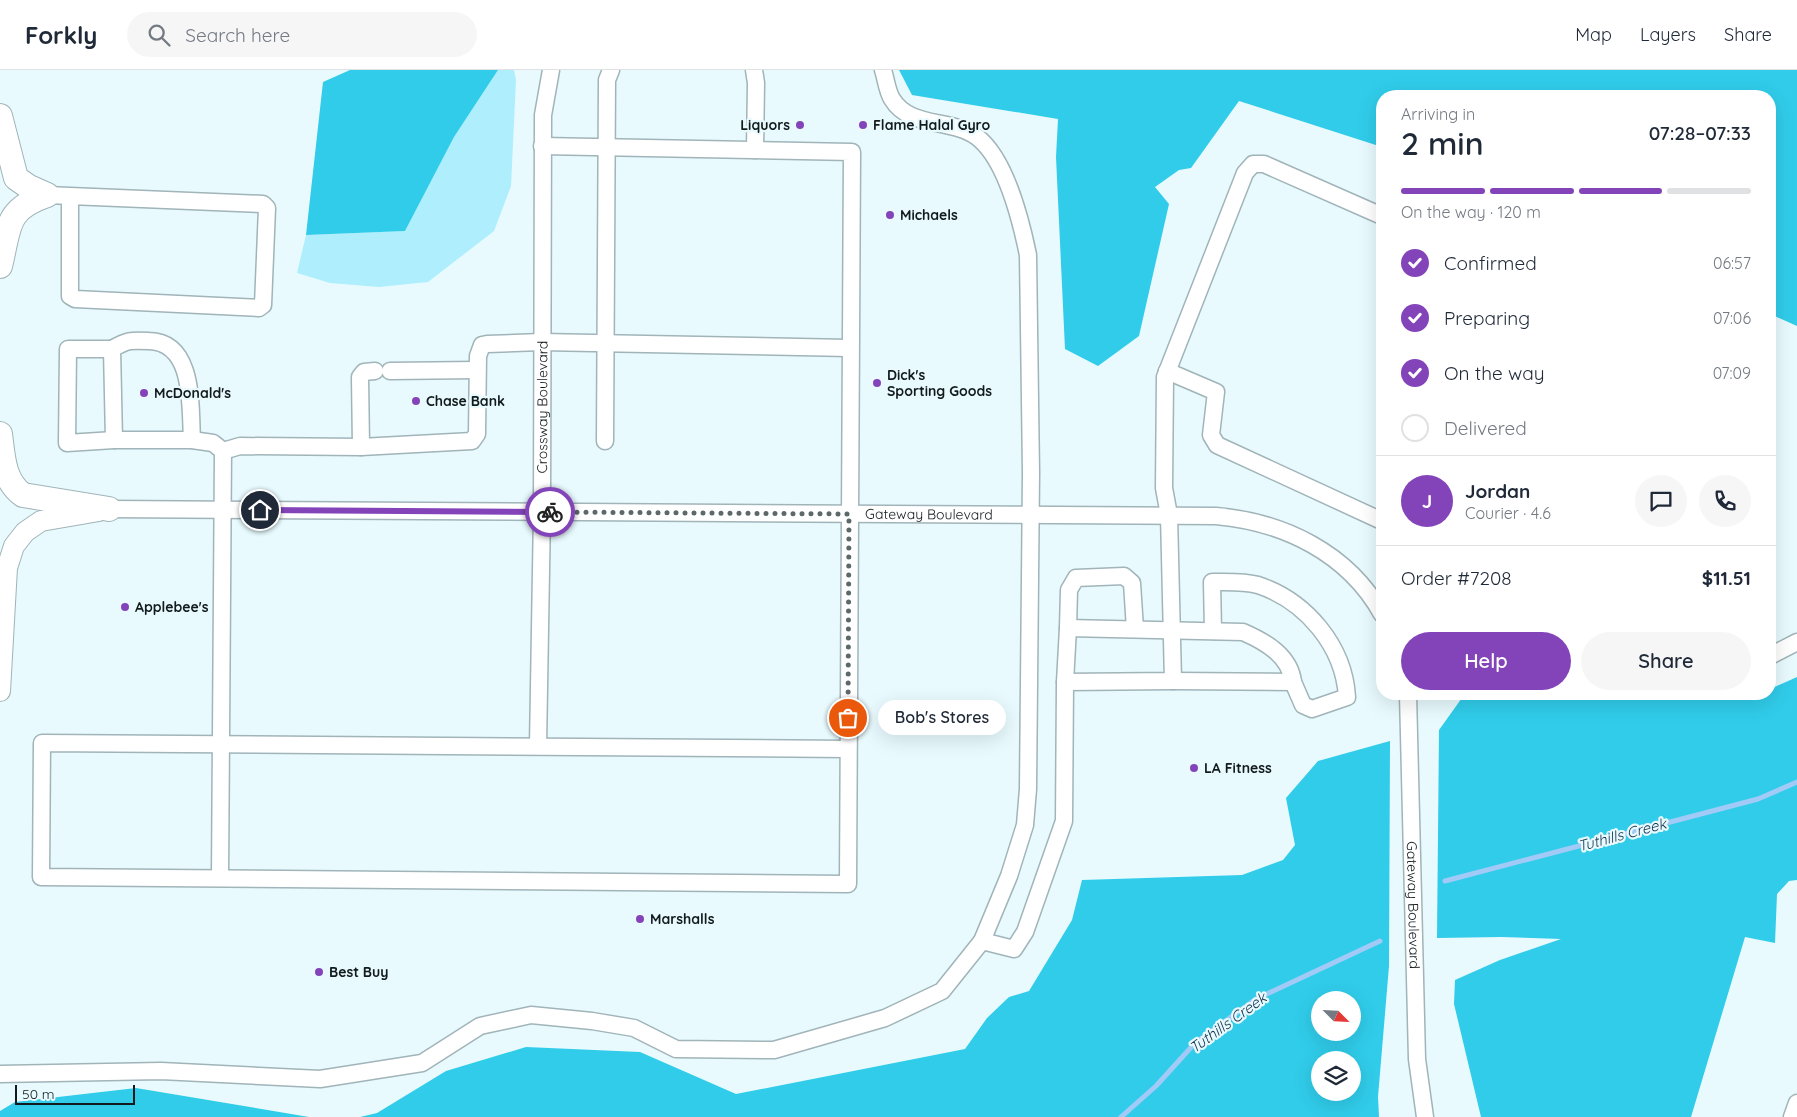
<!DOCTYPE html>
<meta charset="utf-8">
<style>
body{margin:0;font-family:Quicksand,sans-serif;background:#f6f6f7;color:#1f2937;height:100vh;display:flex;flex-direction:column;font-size:19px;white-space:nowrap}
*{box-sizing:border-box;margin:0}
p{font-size:16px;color:#747a83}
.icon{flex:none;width:28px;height:28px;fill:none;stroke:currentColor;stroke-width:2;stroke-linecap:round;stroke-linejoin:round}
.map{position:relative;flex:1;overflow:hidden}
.drawer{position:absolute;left:1376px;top:20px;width:400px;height:610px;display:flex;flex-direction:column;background:#fff;border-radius:20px;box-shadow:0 5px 20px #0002}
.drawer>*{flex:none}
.needle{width:32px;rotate:114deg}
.tools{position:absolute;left:1311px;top:921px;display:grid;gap:10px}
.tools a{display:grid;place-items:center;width:50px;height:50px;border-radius:50%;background:#fff;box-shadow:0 5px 20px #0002;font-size:25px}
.scale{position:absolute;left:15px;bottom:12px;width:120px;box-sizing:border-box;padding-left:5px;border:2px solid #121a1c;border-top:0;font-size:14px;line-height:18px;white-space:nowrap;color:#121a1c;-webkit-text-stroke:4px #e8fafe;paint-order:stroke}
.pin{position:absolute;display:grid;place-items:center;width:42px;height:42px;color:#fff;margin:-21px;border:2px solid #fff;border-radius:50%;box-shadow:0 1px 5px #0007}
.courier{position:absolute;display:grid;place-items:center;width:50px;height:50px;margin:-25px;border:4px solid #8444b9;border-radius:50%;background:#fff;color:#222;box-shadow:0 1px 6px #0007}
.bubble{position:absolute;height:35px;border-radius:18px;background:#fff;box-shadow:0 5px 20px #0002;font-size:16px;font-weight:600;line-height:35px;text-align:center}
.summary em{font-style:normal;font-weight:600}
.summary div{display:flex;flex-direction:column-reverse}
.summary{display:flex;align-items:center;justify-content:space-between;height:85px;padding:0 25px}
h1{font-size:32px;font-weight:600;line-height:38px}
.bar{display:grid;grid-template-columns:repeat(4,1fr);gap:8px 5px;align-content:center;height:60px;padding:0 25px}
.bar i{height:6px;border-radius:4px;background:#e0e1e3}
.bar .current{background:#8444b9}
.bar p{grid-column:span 4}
.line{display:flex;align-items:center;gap:12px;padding:0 25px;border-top:1px solid #e0e1e3}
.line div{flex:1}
.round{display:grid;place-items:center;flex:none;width:52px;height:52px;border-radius:26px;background:#f6f6f7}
ol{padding:0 25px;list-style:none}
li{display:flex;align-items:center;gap:15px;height:55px}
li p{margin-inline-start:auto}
li .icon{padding:5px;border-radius:50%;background:#8444b9;color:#fff;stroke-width:4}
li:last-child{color:#747a83}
li i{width:28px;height:28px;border:2px solid #e0e1e3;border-radius:50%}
.primary-button{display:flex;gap:10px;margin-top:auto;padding:10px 25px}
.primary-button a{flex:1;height:58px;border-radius:30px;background:#8444b9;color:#fff;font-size:20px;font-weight:600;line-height:58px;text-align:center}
.primary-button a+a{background:#f6f6f7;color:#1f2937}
header{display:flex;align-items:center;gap:30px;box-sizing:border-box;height:70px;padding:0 25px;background:#fff;border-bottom:1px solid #e0e1e3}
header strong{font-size:24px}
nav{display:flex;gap:28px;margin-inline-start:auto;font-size:18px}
.search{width:350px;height:45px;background:#f6f6f7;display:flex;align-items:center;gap:12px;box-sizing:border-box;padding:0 18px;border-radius:28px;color:#747a83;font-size:19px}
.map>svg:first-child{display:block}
.green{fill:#aeeefd}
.forest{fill:#30ccea;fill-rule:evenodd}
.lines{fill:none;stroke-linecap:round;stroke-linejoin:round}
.stream{stroke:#a1caf7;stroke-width:5}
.minor-casing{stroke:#a0b4b9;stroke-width:19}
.major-casing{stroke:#a0b4b9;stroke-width:22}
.highway-casing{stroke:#a0b4b9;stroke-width:26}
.minor{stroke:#fff;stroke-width:16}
.major{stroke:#fff;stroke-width:20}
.highway{stroke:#fff;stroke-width:24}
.done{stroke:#5d686b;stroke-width:5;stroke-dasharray:0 9}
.route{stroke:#8444b9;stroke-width:6}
.poi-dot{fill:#8444b9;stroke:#e8fafe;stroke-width:2}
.labels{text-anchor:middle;stroke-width:4.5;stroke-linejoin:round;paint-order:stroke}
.poi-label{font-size:14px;font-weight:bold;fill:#121a1c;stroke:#e8fafe;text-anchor:start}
.street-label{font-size:14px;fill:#121a1c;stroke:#e8fafe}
.water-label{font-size:15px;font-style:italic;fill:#15324f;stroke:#e8fafe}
</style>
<header>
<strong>Forkly</strong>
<div class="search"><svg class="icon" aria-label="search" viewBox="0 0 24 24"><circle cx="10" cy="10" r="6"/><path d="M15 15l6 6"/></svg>Search here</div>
<nav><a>Map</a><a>Layers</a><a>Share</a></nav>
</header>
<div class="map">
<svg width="1797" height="1047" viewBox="0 0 1797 1047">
<rect width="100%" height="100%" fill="#e8fafe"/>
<path class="green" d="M 498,0 L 514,0 L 516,10 L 511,116 L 494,161 L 428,212 L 379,217 L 330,213 L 297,203 L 306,165 L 405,161 L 454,67 Z"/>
<path class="forest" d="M 350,0 L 498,0 L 454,67 L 405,161 L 306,165 L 323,12 Z
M 899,0 L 1797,0 L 1797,256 L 1770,244 L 1770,26 L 1382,26 L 1382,77 L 1239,31 L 1191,98 L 1179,100 L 1155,117 L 1169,134 L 1139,266 L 1098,296 L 1065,279 L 1056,87 L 1058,49 L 912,25 Z
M 1797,607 L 1797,810 L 1789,811 L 1777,824 L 1775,873 L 1745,867 L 1691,1047 L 1481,1047 L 1454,934 L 1455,910 L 1500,890 L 1561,869 L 1501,867 L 1437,868 L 1439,660 L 1464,625 L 1753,626 L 1770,624 L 1770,619 Z
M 1390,671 L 1389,896 L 1378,1027 L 1379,1047 L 360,1047 L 377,1043 L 446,1001 L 526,977 L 640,982 L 736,1024 L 965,979 L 987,948 L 1009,927 L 1029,921 L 1072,850 L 1082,810 L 1242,805 L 1283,790 L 1295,775 L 1286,728 L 1318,691 ZM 1320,930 L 1352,930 L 1352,962 L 1320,962 ZM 1320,990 L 1352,990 L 1352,1022 L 1320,1022 Z
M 136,1018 L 309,1047 L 0,1047 L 0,1041 L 15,1032 Z"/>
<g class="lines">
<path class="stream" d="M 1445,811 L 1758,729 L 1797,712
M 1121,1047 L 1156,1016 L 1195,973 L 1256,929 L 1380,871"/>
<g class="minor-casing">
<g id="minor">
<path d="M 754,0 L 756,13 L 755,80"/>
<path d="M 883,0 C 886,9 887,21 892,29 C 910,59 952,48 977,67 C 1006,89 1021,151 1028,185 L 1031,403 L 1028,719 L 1025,755 L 1009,806 L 982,871"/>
<path d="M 542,76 L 852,82 L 848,814 L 41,807 L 42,673 L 848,679"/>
<path d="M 47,125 L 70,126 L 263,134 L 267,138 L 263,235 L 259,238 L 75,229 L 70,226 L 70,126"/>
<path d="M 112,279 L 68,279 L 67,373 L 114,370 L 192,370 L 213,373 L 223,381 L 220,807"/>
<path d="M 390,301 L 477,300"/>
<path d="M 1167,301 L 1216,322 L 1211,365 L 1217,375 L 1382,451"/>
<path d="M 114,370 L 112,279 C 127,270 131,270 149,271 C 195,272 190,337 192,370"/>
<path d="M 605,371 L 607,10 L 611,0"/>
<path d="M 361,377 L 360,307 L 364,302 L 375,301"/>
<path d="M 223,381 L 240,376 L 361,377 L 472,371 L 477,364 L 478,286 L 482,275 L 487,274 L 541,272 L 849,278"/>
<path id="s1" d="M 109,439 L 1216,446 C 1284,452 1348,483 1382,544"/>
<path d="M 1068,558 L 1069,520 L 1076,508 L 1124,506 L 1132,513 L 1135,559"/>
<path d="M 1213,561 L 1212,512 C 1226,512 1244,511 1258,515 C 1306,531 1344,576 1347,627 L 1312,639 L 1303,635 L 1293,612"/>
<path d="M 1770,586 L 1797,572"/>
<path d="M 1065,612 L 1068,558 L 1243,562 C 1266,572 1290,586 1293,612 L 1173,611"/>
<path id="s2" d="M 1408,624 L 1417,989 L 1425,1047"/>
<path id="s3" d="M 538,676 L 542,442 L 543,45 L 551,0"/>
<path d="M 0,1004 L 161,1001 L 320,1009 L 422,993 L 480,956 L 531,945 L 592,951 L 634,958 L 676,979 L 774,980 L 885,948 L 942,921 L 982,871 L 1014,879 L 1025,862 L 1064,751 L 1065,612 L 1173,611 L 1169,445 L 1164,418 L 1165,307 L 1245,103 L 1253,94 L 1264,94 L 1382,146"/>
<path d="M 1792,1047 L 1797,1033"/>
</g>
</g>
<g class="major-casing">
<path id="major" d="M 0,621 L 7,498 L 14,476 L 25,462 L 41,451 L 99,441"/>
</g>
<g class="highway-casing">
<path id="highway" d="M 0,46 L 16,108 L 29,117 L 47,125
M 0,196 C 10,157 4,140 47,125
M 0,364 C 3,386 3,411 23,425 L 109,439"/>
</g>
<use href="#minor" class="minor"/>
<use href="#major" class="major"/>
<use href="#highway" class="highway"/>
</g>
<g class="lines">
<path class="done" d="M 550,442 L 849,444 L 848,648"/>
<path class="route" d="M 260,440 L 550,442"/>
</g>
<g class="poi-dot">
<circle cx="800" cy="55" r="5"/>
<circle cx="863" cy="55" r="5"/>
<circle cx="890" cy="145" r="5"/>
<circle cx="877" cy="313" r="5"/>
<circle cx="144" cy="323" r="5"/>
<circle cx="416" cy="331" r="5"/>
<circle cx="125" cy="537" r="5"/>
<circle cx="1194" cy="698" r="5"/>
<circle cx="640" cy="849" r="5"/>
<circle cx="319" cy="902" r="5"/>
</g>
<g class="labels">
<g class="poi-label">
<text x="790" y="60" text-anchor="end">Liquors</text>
<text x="873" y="60">Flame Halal Gyro</text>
<text x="900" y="150">Michaels</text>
<text x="887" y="310">Dick's<tspan x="887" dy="16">Sporting Goods</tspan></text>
<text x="154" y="328">McDonald's</text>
<text x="426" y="336">Chase Bank</text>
<text x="135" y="542">Applebee's</text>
<text x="1204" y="703">LA Fitness</text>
<text x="650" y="854">Marshalls</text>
<text x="329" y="907">Best Buy</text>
</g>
<g class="street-label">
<text dy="5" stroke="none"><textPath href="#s3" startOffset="339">Crossway Boulevard</textPath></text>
<text dy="5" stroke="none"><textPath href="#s1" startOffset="820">Gateway Boulevard</textPath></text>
<text dy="5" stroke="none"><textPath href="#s2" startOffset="211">Gateway Boulevard</textPath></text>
</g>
<g class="water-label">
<text transform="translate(1622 765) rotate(-15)" y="5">Tuthills Creek</text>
<text transform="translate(1228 953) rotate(-36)" y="5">Tuthills Creek</text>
</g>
</g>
</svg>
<div class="tools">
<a><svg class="needle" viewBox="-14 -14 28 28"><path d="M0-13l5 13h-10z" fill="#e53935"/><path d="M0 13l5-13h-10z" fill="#747a83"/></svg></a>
<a><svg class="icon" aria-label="layers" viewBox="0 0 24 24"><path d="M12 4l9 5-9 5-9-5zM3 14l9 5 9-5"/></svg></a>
</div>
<div class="scale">50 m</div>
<div class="pin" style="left:848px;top:648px;background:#ea580c"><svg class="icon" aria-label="bag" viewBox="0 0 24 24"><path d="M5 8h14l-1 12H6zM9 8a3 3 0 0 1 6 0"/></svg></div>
<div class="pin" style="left:260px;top:440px;background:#1f2937"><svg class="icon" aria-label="home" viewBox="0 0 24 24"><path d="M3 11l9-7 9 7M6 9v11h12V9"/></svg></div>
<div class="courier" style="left:550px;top:442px"><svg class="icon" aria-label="bike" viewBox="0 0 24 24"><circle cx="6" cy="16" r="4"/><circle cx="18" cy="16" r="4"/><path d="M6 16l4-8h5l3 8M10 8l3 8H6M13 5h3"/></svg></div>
<div class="bubble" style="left:878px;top:630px;width:128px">Bob's Stores</div>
<section class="drawer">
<div class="summary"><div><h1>2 min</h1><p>Arriving in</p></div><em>07:28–07:33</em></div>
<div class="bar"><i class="current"></i><i class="current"></i><i class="current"></i><i></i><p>On the way · 120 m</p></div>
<ol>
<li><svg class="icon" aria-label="check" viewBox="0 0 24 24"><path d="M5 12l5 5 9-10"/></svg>Confirmed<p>06:57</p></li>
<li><svg class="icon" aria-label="check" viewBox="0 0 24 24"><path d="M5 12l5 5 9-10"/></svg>Preparing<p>07:06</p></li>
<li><svg class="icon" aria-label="check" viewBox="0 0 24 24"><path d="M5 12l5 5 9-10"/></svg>On the way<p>07:09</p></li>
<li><i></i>Delivered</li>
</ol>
<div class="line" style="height:90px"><b class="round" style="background:#8444b9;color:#fff">J</b><div><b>Jordan</b><p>Courier · 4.6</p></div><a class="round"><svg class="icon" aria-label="chat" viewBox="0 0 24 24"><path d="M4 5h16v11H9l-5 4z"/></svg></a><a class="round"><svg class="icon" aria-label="phone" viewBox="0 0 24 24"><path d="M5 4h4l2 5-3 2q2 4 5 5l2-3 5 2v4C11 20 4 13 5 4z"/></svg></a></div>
<div class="line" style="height:65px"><div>Order #7208</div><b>$11.51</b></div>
<div class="primary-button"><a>Help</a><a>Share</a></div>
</section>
</div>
